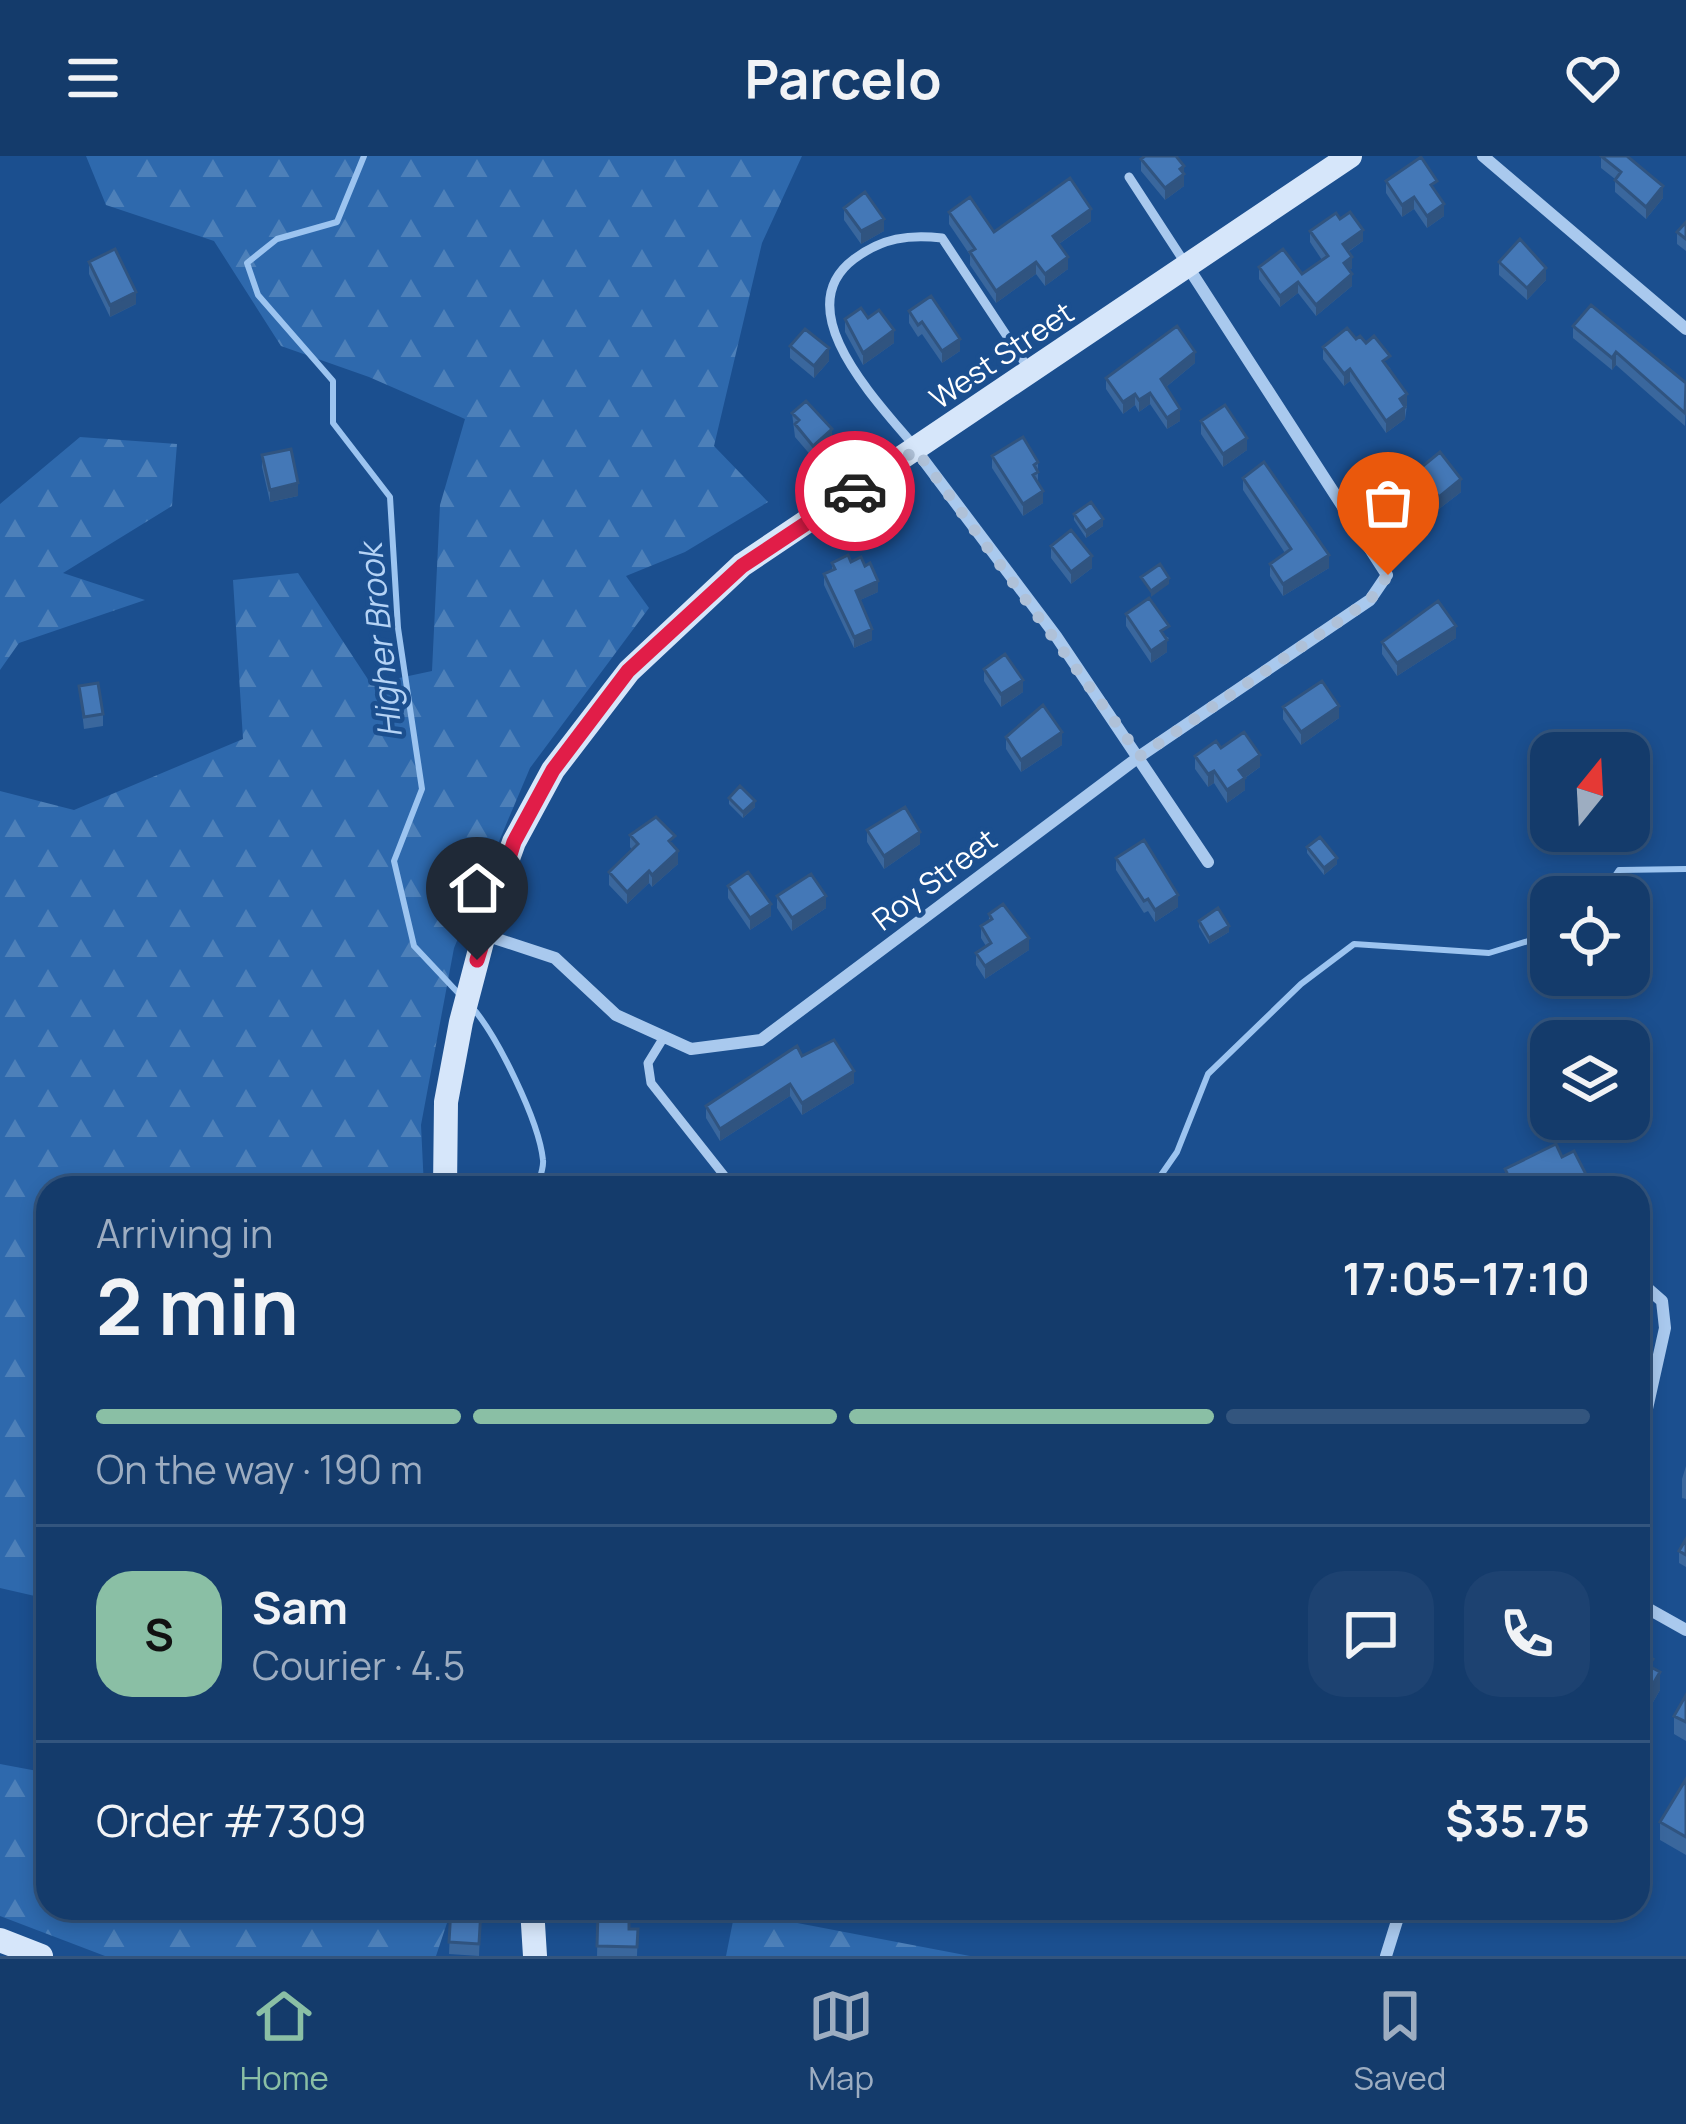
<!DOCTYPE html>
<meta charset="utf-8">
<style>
body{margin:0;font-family:Manrope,sans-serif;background:#1d4271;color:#f1f3f6;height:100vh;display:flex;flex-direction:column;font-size:45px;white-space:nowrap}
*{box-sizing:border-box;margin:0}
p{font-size:39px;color:#9dadc1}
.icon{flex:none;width:66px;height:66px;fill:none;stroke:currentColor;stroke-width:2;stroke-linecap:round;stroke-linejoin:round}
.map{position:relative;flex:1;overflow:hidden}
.side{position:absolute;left:36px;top:1020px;width:1614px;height:744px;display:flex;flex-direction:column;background:#143b6b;border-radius:36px;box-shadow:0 6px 18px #0003,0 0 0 3px #33557e}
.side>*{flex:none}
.needle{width:78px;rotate:18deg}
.fabs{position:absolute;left:1530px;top:576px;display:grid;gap:24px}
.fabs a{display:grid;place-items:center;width:120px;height:120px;border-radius:24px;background:#143b6b;box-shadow:0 6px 18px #0003,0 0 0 3px #33557e;font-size:60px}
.pin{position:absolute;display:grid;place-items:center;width:102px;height:102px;color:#fff;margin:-123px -51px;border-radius:50% 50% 50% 0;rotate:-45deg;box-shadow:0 0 12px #0007}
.pin .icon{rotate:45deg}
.courier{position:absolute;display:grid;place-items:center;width:120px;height:120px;margin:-60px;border:9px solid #e11d48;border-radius:50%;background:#fff;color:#222;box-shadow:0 3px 15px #0007}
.head em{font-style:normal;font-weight:700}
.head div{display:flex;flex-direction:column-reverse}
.head{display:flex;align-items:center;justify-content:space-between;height:204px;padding:0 60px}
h1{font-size:78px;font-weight:700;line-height:90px}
.bar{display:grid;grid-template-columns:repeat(4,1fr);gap:18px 12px;align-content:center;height:144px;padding:0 60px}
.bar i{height:15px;border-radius:9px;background:#33557e}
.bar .active{background:#8abfa5}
.bar p{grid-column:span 4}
.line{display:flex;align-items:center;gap:30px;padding:0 60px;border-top:3px solid #33557e}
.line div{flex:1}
.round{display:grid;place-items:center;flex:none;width:126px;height:126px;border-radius:36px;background:#1d4271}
header{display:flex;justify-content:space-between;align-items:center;height:156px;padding:0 60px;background:#143b6b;font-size:54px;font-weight:700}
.dock{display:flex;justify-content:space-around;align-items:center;height:168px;border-top:3px solid #33557e;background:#143b6b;font-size:33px;color:#9dadc1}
.dock a{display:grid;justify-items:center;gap:6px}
.dock .active{color:#8abfa5}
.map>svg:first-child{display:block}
.forest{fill:url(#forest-firs)}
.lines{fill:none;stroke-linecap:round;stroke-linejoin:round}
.stream{stroke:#9cc4f0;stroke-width:6}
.lane{stroke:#a9c9ee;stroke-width:9}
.street{stroke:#a9c9ee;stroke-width:12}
.secondary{stroke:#d6e6fa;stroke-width:24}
.wall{fill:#3a679d}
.shaded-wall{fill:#305480}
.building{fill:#4478b7;stroke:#305480;stroke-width:3}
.done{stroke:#afc1d8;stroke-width:12;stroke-dasharray:0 21.6}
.route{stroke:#e11d48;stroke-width:15}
.labels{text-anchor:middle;stroke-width:9;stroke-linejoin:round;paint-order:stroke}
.street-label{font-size:30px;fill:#fff;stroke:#1b4f8f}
.water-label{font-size:33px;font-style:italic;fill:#b5d3f5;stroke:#1b4f8f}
</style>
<header><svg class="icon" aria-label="menu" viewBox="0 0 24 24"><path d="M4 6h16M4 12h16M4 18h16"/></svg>Parcelo<svg class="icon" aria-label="heart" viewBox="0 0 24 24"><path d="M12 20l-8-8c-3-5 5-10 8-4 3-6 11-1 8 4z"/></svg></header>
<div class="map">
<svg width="1686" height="1800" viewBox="0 0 1686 1800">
<defs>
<pattern id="forest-firs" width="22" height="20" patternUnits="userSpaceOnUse" patternTransform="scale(3)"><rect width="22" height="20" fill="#2e69ad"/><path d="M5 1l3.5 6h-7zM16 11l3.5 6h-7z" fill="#4d80b9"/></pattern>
</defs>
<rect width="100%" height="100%" fill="#1b4f8f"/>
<path class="forest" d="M 86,0 L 802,0 L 762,87 L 714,290 L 768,346 L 685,396 L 626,420 L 649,452 L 530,612 L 454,792 L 421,969 L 424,1032 L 48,1032 L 48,1443 L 0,1432 L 0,635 L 74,654 L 243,583 L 233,424 L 298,417 L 371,528 L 432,515 L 440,349 L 465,263 L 369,221 L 281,190 L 214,85 L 106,49 Z
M 80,281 L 177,288 L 172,350 L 63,417 L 145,444 L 19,487 L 0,514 L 0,348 Z
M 0,1608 L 48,1617 L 48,1752 L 452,1752 L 436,1800 L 105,1800 L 0,1760 Z
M 735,1755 L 970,1800 L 726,1800 Z"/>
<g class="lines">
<path class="stream" d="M 364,0 L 337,66 L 277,83 L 247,107 L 258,139 L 333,225 L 333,267 L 390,341 L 398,472 L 422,633 L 394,705 L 414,790 L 462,841
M 1601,741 L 1619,714 L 1686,713
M 471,850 C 497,879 539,965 543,1004 C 544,1012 539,1024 537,1032
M 1152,1032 L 1177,996 L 1208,918 L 1301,828 L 1354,788 L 1489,797 L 1551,778"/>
<path class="lane" d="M 1129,21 L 1185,107
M 915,291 C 878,246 786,154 854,103 C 882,82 909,78 942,82 L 1028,212
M 664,881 L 648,907 L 651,927 L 734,1032"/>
<path class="street" d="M 1483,0 L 1686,173
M 916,294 L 1056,480 L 1208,706
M 485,779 L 555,802 L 616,859 L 691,893 L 761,884 L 1140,600 L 1370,444 L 1387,419 L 1188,111
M 1638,1124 L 1662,1145 L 1665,1172 L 1638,1293
M 1638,1447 L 1686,1474
M 1386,1800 L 1401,1752"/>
<path class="secondary" d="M 445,1032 L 446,946 L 461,866 L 493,744 L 514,686 L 553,614 L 629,515 L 742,409 L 1350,0
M 532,1752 L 535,1800
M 0,1784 L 41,1800"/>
</g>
<path class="wall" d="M 1601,0 L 1629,2 L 1663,42 L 1646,63 L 1615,36 L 1615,23 L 1601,12 Z
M 1141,3 L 1184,10 L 1184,30 L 1165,44 L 1141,15 Z
M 1386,25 L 1437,37 L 1444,60 L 1427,72 L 1414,53 L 1402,61 L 1386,37 Z
M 844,52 L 884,75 L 861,88 L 844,64 Z
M 949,56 L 994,76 L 1091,65 L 1059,88 L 1068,113 L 1045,130 L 1036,118 L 996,147 L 970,109 L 970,99 L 949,68 Z
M 1686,66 L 1686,95 L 1677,88 L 1677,76 Z
M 1310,75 L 1363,85 L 1348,96 L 1352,112 L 1349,114 L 1352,130 L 1316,160 L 1298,137 L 1280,151 L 1259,123 L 1259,111 L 1302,118 L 1322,104 L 1310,86 Z
M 89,106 L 136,148 L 110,161 L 89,118 Z
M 1499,106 L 1546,124 L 1527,144 L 1499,119 Z
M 909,155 L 960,195 L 942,207 L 922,178 L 918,181 L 909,167 Z
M 868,162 L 894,187 L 863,209 L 845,176 L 845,163 Z
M 1573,170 L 1686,227 L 1685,270 L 1616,209 L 1612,214 L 1573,182 Z
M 1356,183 L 1366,187 L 1390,212 L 1407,250 L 1405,263 L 1386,277 L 1350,225 L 1344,230 L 1323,203 L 1323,191 Z
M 790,190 L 829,205 L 814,222 L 790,202 Z
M 1195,207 L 1166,231 L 1180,265 L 1167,273 L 1150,248 L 1139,256 L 1135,249 L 1123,258 L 1106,233 L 1106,222 Z
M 792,257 L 832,285 L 813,302 L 795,281 Z
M 1201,265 L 1247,294 L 1223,311 L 1201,278 Z
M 262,299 L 298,340 L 270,346 L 262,311 Z
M 992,300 L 1038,306 L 1038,327 L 1043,347 L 1023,360 L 992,312 Z
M 1418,314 L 1461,336 L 1439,353 L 1418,326 Z
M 1243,322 L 1329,412 L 1283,440 L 1270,420 L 1270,408 L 1285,397 L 1243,334 Z
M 1074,358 L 1103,370 L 1086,382 L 1074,364 Z
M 1051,390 L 1092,412 L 1071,428 L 1051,402 Z
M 851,406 L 878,436 L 860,444 L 872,484 L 854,492 L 824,429 L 824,418 L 832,414 L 832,407 Z
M 1126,458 L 1169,482 L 1167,484 L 1167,496 L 1151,507 L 1126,470 Z
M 1456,482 L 1397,520 L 1382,498 L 1382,486 Z
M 984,513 L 1023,536 L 1001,551 L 984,525 Z
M 79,530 L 103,558 L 103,570 L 84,573 Z
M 1283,551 L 1339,562 L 1301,589 L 1283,563 Z
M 1006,581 L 1062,589 L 1021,616 L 1006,593 Z
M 1195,600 L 1260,611 L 1245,622 L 1245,634 L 1227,647 L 1214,627 L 1208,631 L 1195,613 Z
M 729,642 L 755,651 L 743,662 L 729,648 Z
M 867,674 L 920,688 L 884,713 L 867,686 Z
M 630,679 L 675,692 L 678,708 L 652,731 L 649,727 L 627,748 L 609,729 L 609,716 L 632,694 L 630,691 Z
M 1307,691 L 1337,708 L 1324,719 L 1307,697 Z
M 1116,702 L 1178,751 L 1155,766 L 1148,755 L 1144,757 L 1116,714 Z
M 728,730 L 771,760 L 750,774 L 728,742 Z
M 777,740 L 826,752 L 792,775 L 777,752 Z
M 989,758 L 1029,794 L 985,823 L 976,809 L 976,797 L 986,790 L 981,782 L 981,770 L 989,765 Z
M 1199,765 L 1229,776 L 1209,788 L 1199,771 Z
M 802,900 L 854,927 L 802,959 L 790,940 L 720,985 L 706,962 L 706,950 Z
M 1562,1001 L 1593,1032 L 1505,1032 L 1505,1013 Z
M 1686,1310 L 1686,1343 L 1682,1342 L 1682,1323 Z
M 1686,1383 L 1686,1411 L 1679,1407 L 1679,1395 Z
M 1638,1494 L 1653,1512 L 1660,1534 L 1642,1565 L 1638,1563 Z
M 1686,1539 L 1686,1585 L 1674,1578 L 1674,1560 Z
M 1686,1623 L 1686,1699 L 1660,1684 L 1660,1666 Z
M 451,1752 L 481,1753 L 479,1800 L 449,1798 Z
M 598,1755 L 629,1773 L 638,1773 L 637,1800 L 597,1800 Z"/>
<path class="shaded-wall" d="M 1184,10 L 1184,30 L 1165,44 L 1165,32 Z
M 1663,30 L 1663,42 L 1646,63 L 1646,51 Z
M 1414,41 L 1414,53 L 1402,61 L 1402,49 Z
M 1444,48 L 1444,60 L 1427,72 L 1427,60 Z
M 1091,53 L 1091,65 L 1053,92 L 1053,80 Z
M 884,63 L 884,75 L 861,88 L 861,75 Z
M 1363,74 L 1363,85 L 1343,99 L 1343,88 Z
M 1068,101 L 1068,113 L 1045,130 L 1045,118 Z
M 1352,101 L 1352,112 L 1344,118 L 1344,107 Z
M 1036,106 L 1036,118 L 996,147 L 996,135 Z
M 1546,112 L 1546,124 L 1527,144 L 1527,132 Z
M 1352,118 L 1352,130 L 1316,160 L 1316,149 Z
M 1298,126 L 1298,137 L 1280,151 L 1280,140 Z
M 136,136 L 136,148 L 110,161 L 110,149 Z
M 894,174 L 894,187 L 863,209 L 863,197 Z
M 960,183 L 960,195 L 942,207 L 942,195 Z
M 829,192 L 829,205 L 814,222 L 814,210 Z
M 1195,196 L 1195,207 L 1161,235 L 1161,223 Z
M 1616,196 L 1616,209 L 1612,214 L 1612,202 Z
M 1350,213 L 1350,225 L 1344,230 L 1344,218 Z
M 1150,237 L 1150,248 L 1139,256 L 1139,244 Z
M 1135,238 L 1135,249 L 1123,258 L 1123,246 Z
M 1407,238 L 1407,250 L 1402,253 L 1405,251 L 1405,263 L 1386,277 L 1386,265 L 1400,243 Z
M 1180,253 L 1180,265 L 1167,273 L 1167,262 Z
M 832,273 L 832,285 L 813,302 L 813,290 Z
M 1247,282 L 1247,294 L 1223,311 L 1223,298 Z
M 1461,323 L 1461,336 L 1439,353 L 1439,341 Z
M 298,327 L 298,340 L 270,346 L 270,334 Z
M 1043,335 L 1043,347 L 1023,360 L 1023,348 Z
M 1103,363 L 1103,370 L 1086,382 L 1086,375 Z
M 1329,399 L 1329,412 L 1283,440 L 1283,428 Z
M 1092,400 L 1092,412 L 1071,428 L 1071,416 Z
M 1169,422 L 1169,428 L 1151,441 L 1151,435 Z
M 878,425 L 878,436 L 856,446 L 856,435 Z
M 1456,470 L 1456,482 L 1397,520 L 1397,507 Z
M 872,473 L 872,484 L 854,492 L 854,481 Z
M 1167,484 L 1167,496 L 1151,507 L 1151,495 Z
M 1023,524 L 1023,536 L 1001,551 L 1001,538 Z
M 1339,550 L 1339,562 L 1301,589 L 1301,576 Z
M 1062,576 L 1062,589 L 1021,616 L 1021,604 Z
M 1260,599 L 1260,611 L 1239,626 L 1239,614 Z
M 1214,615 L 1214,627 L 1208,631 L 1208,618 Z
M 1245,622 L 1245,634 L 1227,647 L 1227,634 Z
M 755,645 L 755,651 L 743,662 L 743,656 Z
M 920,676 L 920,688 L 884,713 L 884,700 Z
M 678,695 L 678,708 L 652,731 L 652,719 Z
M 1337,702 L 1337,708 L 1324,719 L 1324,712 Z
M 649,715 L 649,727 L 627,748 L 627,736 Z
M 1178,739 L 1178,751 L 1155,766 L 1155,754 Z
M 826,740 L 826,752 L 792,775 L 792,762 Z
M 771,748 L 771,760 L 750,774 L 750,762 Z
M 1229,770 L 1229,776 L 1209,788 L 1209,782 Z
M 1029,782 L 1029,794 L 985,823 L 985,810 Z
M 854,915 L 854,927 L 802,959 L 802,947 Z
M 790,928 L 790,940 L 720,985 L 720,973 Z
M 1660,1516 L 1660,1534 L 1642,1565 L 1642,1547 Z"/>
<path class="building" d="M 1145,0 L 1176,0 L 1184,10 L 1180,13 L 1184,18 L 1165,32 L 1141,3 Z
M 1601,0 L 1627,0 L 1663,30 L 1646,51 L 1615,24 L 1621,16 Z
M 1421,1 L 1437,25 L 1431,29 L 1444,48 L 1427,60 L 1414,41 L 1402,49 L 1386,25 Z
M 1070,22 L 1091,53 L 1053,80 L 1068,101 L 1045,118 L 1036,106 L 996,135 L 970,96 L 975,93 L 949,56 L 970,41 L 994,76 Z
M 865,36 L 884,63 L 861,75 L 844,52 Z
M 1350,56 L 1363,74 L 1343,88 L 1352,101 L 1344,107 L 1352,118 L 1316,149 L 1298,126 L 1280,140 L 1259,111 L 1283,93 L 1302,118 L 1328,100 L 1310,75 L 1336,57 L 1340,63 Z
M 1686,66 L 1686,83 L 1677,76 Z
M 1520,83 L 1546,112 L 1527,132 L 1499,106 Z
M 115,93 L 136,136 L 110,149 L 89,106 Z
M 931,140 L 960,183 L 942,195 L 922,166 L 918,169 L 909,155 Z
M 1591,149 L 1686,227 L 1685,257 L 1616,196 L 1612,202 L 1573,170 Z
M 861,152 L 868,162 L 879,154 L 894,174 L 863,197 L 845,163 Z
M 1177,170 L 1195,196 L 1161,223 L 1180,253 L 1167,262 L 1150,237 L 1139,244 L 1135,238 L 1123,246 L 1106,222 Z
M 1347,172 L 1356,183 L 1360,180 L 1366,187 L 1374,180 L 1390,200 L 1383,205 L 1407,238 L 1400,243 L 1405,251 L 1386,265 L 1350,213 L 1344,218 L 1323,191 Z
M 805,173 L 829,192 L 814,210 L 790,190 Z
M 806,245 L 832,273 L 813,290 L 795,268 L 799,264 L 792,257 Z
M 1225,249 L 1247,282 L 1223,298 L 1201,265 Z
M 1023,281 L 1038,306 L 1034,309 L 1038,316 L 1033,319 L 1043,335 L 1023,348 L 992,300 Z
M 291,293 L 298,327 L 270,334 L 262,299 Z
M 1440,296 L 1461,323 L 1439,341 L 1418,314 Z
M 1264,306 L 1329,399 L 1283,428 L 1270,408 L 1291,393 L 1243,322 Z
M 1091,346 L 1103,363 L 1086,375 L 1074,358 Z
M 1071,374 L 1092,400 L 1071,416 L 1051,390 Z
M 848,399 L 851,406 L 861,401 L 865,410 L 870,407 L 878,425 L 856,435 L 872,473 L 854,481 L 824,418 L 835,413 L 832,407 Z
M 1160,408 L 1169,422 L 1151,435 L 1141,421 Z
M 1149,442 L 1169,470 L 1161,475 L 1167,484 L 1151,495 L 1126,458 Z
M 1438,445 L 1456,470 L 1397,507 L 1382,486 Z
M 1005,498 L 1023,524 L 1001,538 L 984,513 Z
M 1322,525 L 1339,550 L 1301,576 L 1283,551 Z
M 98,527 L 103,558 L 84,561 L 79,530 Z
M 1043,549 L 1062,576 L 1021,604 L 1006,581 Z
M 1244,576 L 1260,599 L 1239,614 L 1245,622 L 1227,634 L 1214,615 L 1208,618 L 1195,600 L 1216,585 L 1221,592 Z
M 740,630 L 755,645 L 743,656 L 729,642 Z
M 905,651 L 920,676 L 884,700 L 867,674 Z
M 656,661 L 675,680 L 669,685 L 678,695 L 652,719 L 649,715 L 627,736 L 609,716 L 638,688 L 630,679 Z
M 1320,681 L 1337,702 L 1324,712 L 1307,691 Z
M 1144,684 L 1178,739 L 1155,754 L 1148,743 L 1144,745 L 1116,702 Z
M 748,716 L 771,748 L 750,762 L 728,730 Z
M 811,718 L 826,740 L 792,762 L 777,740 Z
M 1003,748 L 1029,782 L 985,810 L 976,797 L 991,787 L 981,770 L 992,763 L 989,758 Z
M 1218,752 L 1229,770 L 1209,782 L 1199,765 Z
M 834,884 L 854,915 L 802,947 L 790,928 L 720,973 L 706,950 L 797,890 L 802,900 Z
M 1556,988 L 1562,1001 L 1574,995 L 1593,1032 L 1514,1032 L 1505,1013 Z
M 1686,1383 L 1686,1399 L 1679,1395 Z
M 1638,1494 L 1653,1503 L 1649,1510 L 1660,1516 L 1642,1547 L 1638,1544 Z
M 1686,1539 L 1686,1566 L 1674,1560 Z
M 1686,1623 L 1686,1681 L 1660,1666 Z
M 451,1752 L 481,1753 L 479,1788 L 449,1786 Z
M 598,1755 L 629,1756 L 629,1773 L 638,1773 L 637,1791 L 597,1790 Z"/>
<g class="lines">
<path class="done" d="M 855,335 L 916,294 L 1140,600 L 1370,444 L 1388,419"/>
<path class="route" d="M 477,804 L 514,686 L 553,614 L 628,515 L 742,410 L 855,335"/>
</g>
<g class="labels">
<g class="street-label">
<text transform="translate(1002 200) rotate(-34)" y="10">West Street</text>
<text transform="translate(935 724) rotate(-37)" y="10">Roy Street</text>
</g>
<g class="water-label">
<text transform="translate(380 485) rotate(-96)" y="12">Higher Brook</text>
</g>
</g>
</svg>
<div class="fabs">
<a><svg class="needle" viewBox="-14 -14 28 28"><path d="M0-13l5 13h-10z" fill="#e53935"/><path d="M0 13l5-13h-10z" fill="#9dadc1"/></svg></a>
<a><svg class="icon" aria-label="locate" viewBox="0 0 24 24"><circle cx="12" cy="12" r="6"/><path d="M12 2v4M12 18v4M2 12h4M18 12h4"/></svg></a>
<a><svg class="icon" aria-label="layers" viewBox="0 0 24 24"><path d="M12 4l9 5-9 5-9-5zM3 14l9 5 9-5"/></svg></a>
</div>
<div class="pin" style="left:1388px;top:419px;background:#ea580c"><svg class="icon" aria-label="bag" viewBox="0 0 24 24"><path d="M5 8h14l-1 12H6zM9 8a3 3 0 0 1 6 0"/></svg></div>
<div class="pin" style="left:477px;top:804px;background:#1f2937"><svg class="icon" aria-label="home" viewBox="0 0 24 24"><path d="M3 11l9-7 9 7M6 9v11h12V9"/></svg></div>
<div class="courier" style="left:855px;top:335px"><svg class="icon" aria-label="car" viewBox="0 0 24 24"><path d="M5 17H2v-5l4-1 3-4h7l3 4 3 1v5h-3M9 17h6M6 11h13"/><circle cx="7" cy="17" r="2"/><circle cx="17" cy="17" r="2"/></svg></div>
<section class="side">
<div class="head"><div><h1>2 min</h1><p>Arriving in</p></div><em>17:05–17:10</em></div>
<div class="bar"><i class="active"></i><i class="active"></i><i class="active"></i><i></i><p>On the way · 190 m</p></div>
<div class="line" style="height:216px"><b class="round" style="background:#8abfa5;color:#111">S</b><div><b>Sam</b><p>Courier · 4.5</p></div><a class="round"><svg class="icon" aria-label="chat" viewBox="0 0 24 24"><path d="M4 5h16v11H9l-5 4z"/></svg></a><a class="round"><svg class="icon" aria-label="phone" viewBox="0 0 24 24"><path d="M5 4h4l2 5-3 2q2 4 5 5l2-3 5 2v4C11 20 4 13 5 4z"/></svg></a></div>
<div class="line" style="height:156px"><div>Order #7309</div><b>$35.75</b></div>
</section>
</div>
<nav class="dock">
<a class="active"><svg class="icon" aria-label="home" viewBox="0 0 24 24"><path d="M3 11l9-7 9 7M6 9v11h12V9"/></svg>Home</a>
<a><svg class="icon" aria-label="map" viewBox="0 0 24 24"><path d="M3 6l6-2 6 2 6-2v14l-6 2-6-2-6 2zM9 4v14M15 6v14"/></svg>Map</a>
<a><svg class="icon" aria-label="saved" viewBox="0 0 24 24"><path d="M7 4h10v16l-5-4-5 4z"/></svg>Saved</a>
</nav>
